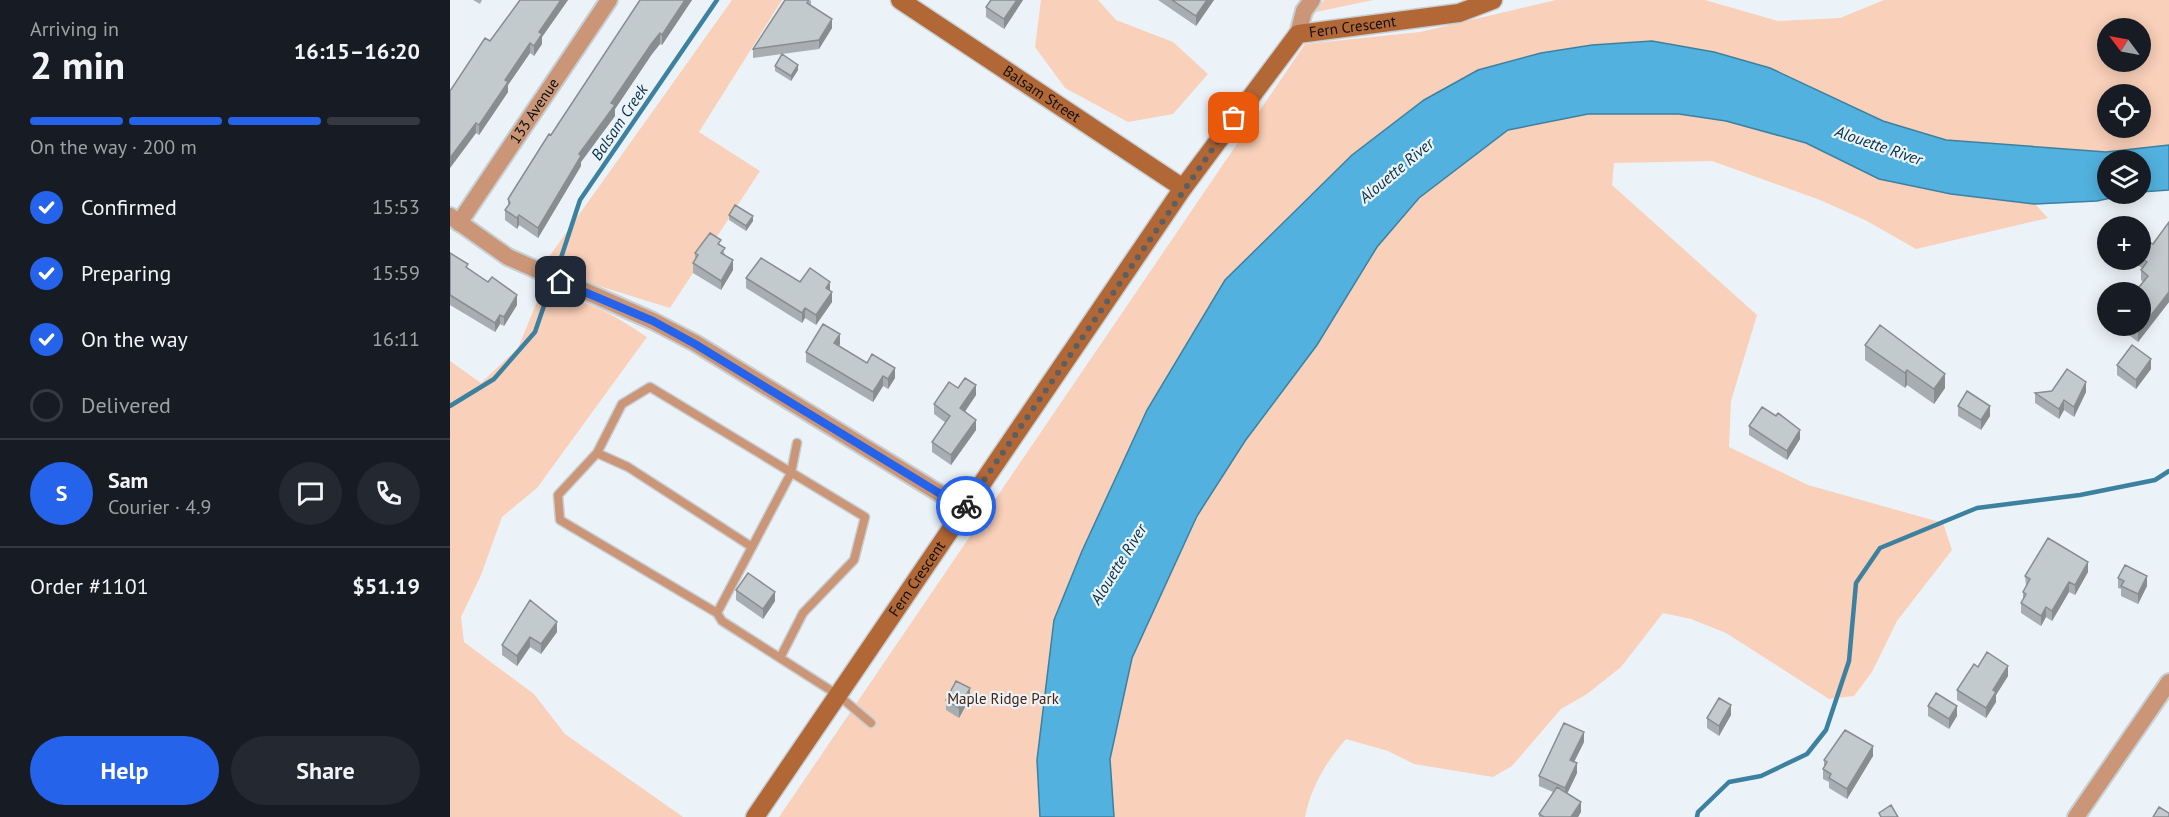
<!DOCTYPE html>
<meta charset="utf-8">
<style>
body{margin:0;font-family:"PT Sans",sans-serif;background:#242831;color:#f1f3f6;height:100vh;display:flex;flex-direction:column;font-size:22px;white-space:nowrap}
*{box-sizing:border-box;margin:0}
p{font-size:20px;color:#9ea1a6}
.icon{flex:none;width:33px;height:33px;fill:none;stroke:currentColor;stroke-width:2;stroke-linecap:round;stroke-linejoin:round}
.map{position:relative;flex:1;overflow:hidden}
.sheet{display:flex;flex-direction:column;background:#171b24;width:450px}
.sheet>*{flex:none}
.needle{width:39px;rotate:302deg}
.controls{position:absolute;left:1647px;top:18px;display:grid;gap:12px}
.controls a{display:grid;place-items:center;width:54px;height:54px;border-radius:50%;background:#171b24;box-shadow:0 3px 15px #0003;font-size:30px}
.pin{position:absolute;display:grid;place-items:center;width:51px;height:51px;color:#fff;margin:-26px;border-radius:12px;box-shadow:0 3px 9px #0006}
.courier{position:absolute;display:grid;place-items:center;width:60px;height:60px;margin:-30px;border:4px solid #2563eb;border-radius:50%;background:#fff;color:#222;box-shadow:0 2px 8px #0007}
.headline em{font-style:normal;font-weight:600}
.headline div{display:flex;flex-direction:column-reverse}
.headline{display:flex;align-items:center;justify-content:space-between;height:102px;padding:0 30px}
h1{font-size:39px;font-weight:600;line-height:45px}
.bar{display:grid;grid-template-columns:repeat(4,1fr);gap:9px 6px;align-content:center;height:72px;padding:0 30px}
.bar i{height:8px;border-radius:4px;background:#363941}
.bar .active{background:#2563eb}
.bar p{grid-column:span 4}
.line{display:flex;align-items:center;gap:15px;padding:0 30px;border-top:2px solid #363941}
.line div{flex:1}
.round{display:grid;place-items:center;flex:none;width:63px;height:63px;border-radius:32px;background:#242831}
ol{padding:0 30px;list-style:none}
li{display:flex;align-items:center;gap:18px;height:66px}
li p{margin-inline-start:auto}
li .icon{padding:6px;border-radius:50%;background:#2563eb;color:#fff;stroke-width:4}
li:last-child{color:#9ea1a6}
li i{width:33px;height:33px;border:3px solid #363941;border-radius:50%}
.cta{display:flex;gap:12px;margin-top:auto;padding:12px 30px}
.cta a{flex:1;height:69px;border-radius:36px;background:#2563eb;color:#fff;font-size:24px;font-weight:600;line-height:69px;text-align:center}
.cta a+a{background:#242831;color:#f1f3f6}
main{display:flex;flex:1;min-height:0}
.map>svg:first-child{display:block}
.green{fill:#f9d0b9;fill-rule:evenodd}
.water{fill:#52b1de;stroke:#3d81a0;stroke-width:1.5}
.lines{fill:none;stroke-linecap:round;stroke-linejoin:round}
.stream{stroke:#3d81a0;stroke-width:4.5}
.lane-casing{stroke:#c8cfd3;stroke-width:11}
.street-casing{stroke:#c8cfd3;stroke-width:20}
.secondary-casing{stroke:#c8cfd3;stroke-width:21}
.lane{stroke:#ca9677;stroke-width:8}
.street{stroke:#ca9677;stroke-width:16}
.secondary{stroke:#b26736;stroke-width:18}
.wall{fill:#a7aeb1}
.shaded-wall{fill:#888d90}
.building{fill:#c2cace;stroke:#888d90;stroke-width:1.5}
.done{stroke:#5b5f62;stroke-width:6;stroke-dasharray:0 10.8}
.route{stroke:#2563eb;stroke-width:8}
.labels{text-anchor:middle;stroke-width:4.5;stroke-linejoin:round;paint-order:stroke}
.street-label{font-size:15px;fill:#0d1011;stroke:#ecf3f8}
.park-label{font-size:15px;fill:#42230f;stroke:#ecf3f8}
.water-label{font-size:16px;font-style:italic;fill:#053144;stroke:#ecf3f8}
</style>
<main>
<section class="sheet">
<div class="headline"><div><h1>2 min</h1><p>Arriving in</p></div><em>16:15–16:20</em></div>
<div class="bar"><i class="active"></i><i class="active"></i><i class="active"></i><i></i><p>On the way · 200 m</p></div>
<ol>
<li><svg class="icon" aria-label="check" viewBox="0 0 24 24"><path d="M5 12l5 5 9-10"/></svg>Confirmed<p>15:53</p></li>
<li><svg class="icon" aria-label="check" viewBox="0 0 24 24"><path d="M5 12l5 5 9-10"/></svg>Preparing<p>15:59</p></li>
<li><svg class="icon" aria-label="check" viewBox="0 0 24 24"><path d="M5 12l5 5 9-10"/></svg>On the way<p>16:11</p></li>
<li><i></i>Delivered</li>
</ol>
<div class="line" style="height:108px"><b class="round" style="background:#2563eb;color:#fff">S</b><div><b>Sam</b><p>Courier · 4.9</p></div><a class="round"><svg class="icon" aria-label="chat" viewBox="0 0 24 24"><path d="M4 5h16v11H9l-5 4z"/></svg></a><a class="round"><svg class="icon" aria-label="phone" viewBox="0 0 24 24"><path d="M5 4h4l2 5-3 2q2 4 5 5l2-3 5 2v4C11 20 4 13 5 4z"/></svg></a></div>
<div class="line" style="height:78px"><div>Order #1101</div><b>$51.19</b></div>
<div class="cta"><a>Help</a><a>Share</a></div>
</section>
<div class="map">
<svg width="1719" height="817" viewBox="0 0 1719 817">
<rect width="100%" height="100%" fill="#ecf3f8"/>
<path class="green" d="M 282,0 L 332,0 L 249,132 L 310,171 L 220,308 L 91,268 Z
M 591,0 L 648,0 L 666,20 L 723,42 L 758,74 L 723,114 L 678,122 L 615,88 L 585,47 Z
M 874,0 L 923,0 L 866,12 Z
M 1106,0 L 1255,0 L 1328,21 L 1390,18 L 1434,0 L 1719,0 L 1719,145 L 1656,152 L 1496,140 L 1433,121 L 1320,68 L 1264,52 L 1202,41 L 1142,45 L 1091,53 L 1029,70 L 974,100 L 958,112 L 1024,156 L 1058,130 L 1138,114 L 1229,114 L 1276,121 L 1356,143 L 1429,179 L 1501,194 L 1585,204 L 1598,218 L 1466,249 L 1417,221 L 1370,200 L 1262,161 L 1164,163 L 1162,185 L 1307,315 L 1281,401 L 1279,447 L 1358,485 L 1493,523 L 1502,550 L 1447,621 L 1422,672 L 1404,696 L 1379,699 L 1276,633 L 1241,619 L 1213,613 L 1171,667 L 1137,694 L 1111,709 L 1062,766 L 1043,777 L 964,764 L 938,751 L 896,739 C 876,762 861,787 855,817 L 329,817 L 855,44 L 970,32 ZM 1658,28 L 1690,28 L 1690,62 L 1658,62 ZM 1658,94 L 1690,94 L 1690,128 L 1658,128 Z
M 91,292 C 137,299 160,312 197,337 L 87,488 L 52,517 L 31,575 L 11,617 L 14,642 L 84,694 L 115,734 L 233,817 L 0,817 L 0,361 L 31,383 L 68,348 Z"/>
<path class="water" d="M 1202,41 L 1264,52 L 1320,68 L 1433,121 L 1496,140 L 1656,152 L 1719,145 L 1719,190 L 1691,192 L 1690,160 L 1658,160 L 1658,194 L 1679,194 L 1647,201 L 1585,204 L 1501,194 L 1429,179 L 1356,143 L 1276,121 L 1229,114 L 1138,114 L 1058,130 L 969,198 L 927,247 L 867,345 L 795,441 L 747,516 L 682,658 L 660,759 L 664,817 L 590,817 L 587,760 L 604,620 L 632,551 L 697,410 L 775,280 L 902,155 L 974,100 L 1028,70 L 1091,53 L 1142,45 Z"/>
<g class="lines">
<path class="stream" d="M 108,267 L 130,200 L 267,0
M 0,406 L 44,379 L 85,332 L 99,291
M 1247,817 L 1248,812 L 1279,782 L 1311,776 L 1357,754 L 1376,730 L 1399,661 L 1406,583 L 1430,548 L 1527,508 L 1630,495 L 1705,480 L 1719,471"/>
<g class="lane-casing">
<path id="lane" d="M 147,453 L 172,404 L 200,387 L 415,517 L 404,560 L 353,613 L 330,658
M 302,547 L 341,473 L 347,443
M 267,613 L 302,547 L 178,467 L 147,453 L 108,495 L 110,520 L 267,613 L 272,621 L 388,695 L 421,723"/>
</g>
<g class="street-casing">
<g id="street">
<path d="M 848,34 L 854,11 L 862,0"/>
<path d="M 0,216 L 58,257 L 203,321 L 245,343 L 515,509"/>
<path id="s1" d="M 9,223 L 159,0"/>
<path d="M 1626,817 L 1719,682"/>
</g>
</g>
<g class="secondary-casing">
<g id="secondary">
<path id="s2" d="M 450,0 L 733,188"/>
<path id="s3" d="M 305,817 L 733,188 L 848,34 L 1009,13 L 1043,0"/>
</g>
</g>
<use href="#lane" class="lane"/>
<use href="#street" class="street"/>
<use href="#secondary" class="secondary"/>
</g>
<path class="wall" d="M 23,0 L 32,0 L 30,4 Z
M 70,0 L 118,0 L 92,37 L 92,44 L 84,56 L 80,53 L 58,85 L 58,92 L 50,104 L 29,135 L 26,133 L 0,168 L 40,41 Z
M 190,0 L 242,0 L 212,45 L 210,44 L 202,54 L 165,109 L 165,116 L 131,162 L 131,166 L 88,238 L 69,225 L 67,229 L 55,220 L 55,210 L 58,207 L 58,199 Z
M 361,0 L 361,6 L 382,28 L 369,49 L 303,58 L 303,49 Z
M 541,0 L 573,0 L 554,29 L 536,17 L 536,7 Z
M 708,0 L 764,0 L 746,26 Z
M 325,66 L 348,70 L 341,81 L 325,71 Z
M 279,215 L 303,221 L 296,231 L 279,220 Z
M 1719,222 L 1719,302 L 1688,342 L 1667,326 L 1690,326 L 1693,282 L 1691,280 L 1691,270 L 1692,268 L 1686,264 L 1686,260 L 1690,260 L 1690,248 L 1703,244 Z
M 271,245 L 275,255 L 283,270 L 271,290 L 243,273 L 243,263 L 245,261 L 245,253 Z
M 0,253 L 18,268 L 67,305 L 54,326 L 50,324 L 45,332 L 0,305 Z
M 296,278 L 350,282 L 380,290 L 382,302 L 366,325 L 355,318 L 352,323 L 296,288 Z
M 1658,299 L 1658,318 L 1653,315 L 1653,305 Z
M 390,344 L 389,346 L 417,363 L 445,378 L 438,389 L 433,386 L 423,402 L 356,362 L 356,352 Z
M 1415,345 L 1495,388 L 1484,404 L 1457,385 L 1455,388 L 1415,360 Z
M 1667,365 L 1701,369 L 1686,389 L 1667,375 Z
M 508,388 L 526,395 L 515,412 L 526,430 L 501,465 L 482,452 L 482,442 L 496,423 L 484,414 L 484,404 Z
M 1602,391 L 1636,392 L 1624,417 L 1614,410 L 1609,419 L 1585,403 L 1585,393 Z
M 1508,406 L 1540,416 L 1531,430 L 1508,416 Z
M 1299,426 L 1350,439 L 1337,460 L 1299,435 Z
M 1638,572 L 1625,595 L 1619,592 L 1602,621 L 1596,617 L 1591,626 L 1571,613 L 1571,603 L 1573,600 L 1573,592 L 1576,586 L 1575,576 Z
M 1668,578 L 1697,586 L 1688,604 L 1671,596 L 1671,589 L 1668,588 Z
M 286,590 L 325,601 L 313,619 L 286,600 Z
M 80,600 L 107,632 L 91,654 L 80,647 L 67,666 L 52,655 L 52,645 Z
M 1528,667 L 1558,676 L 1546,695 L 1546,702 L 1536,718 L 1507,700 L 1507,690 Z
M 520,698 L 509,718 L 496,710 L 496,700 Z
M 1478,706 L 1507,716 L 1499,729 L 1478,716 Z
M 1281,715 L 1269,736 L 1257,728 L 1257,718 Z
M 1134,742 L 1124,762 L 1127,773 L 1117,794 L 1131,812 L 1128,817 L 1089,817 L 1089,814 L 1103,792 L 1089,786 L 1089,776 Z
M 1423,756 L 1397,799 L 1379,788 L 1379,782 L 1373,779 L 1373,769 L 1374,766 L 1374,760 Z"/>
<path class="shaded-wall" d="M 111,0 L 118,0 L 92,37 L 92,44 L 84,56 L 84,46 L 89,32 Z
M 235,0 L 242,0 L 212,45 L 212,35 Z
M 567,0 L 573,0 L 554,29 L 554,19 Z
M 757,0 L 764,0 L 746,26 L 746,16 Z
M 382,19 L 382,28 L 369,49 L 369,40 Z
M 210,33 L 210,44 L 202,54 L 165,109 L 165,116 L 131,162 L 131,166 L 88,238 L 88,228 L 129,154 L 161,103 L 202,43 Z
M 80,43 L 80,53 L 58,85 L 58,92 L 29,135 L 29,125 L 55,80 Z
M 348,65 L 348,70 L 341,81 L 341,76 Z
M 26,123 L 26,133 L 0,168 L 0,158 Z
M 69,215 L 69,225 L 67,229 L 67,218 Z
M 303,216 L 303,221 L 296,231 L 296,226 Z
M 283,260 L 283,270 L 271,290 L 271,281 Z
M 380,282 L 380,292 L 376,288 Z
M 382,292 L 382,302 L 366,325 L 366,315 Z
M 1719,292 L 1719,302 L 1688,342 L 1688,332 Z
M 67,295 L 67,305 L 54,326 L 54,317 Z
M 355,308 L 355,318 L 352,323 L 352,313 Z
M 50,315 L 50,324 L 45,332 L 45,323 Z
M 390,334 L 390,344 L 384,353 L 384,343 Z
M 1701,359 L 1701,369 L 1686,389 L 1686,380 Z
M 445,368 L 445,378 L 438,389 L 438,379 Z
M 1457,370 L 1457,385 L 1455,388 L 1455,373 Z
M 1495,374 L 1495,388 L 1484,404 L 1484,389 Z
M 433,376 L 433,386 L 423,402 L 423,392 Z
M 1636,382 L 1636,392 L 1624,417 L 1624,407 Z
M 526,385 L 526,395 L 510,418 L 510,408 Z
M 1614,400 L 1614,410 L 1609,419 L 1609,409 Z
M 1540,406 L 1540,416 L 1531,430 L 1531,420 Z
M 526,420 L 526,430 L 501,465 L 501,455 Z
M 1350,430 L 1350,439 L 1337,460 L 1337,451 Z
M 1638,562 L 1638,572 L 1625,595 L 1625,585 Z
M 1697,576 L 1697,586 L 1688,604 L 1688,594 Z
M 1619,582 L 1619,592 L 1602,621 L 1602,611 Z
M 325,592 L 325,601 L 313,619 L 313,609 Z
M 1596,607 L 1596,617 L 1591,626 L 1591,616 Z
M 107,622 L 107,632 L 91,654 L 91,644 Z
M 80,637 L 80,647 L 67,666 L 67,656 Z
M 1558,666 L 1558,676 L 1546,695 L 1546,702 L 1536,718 L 1536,708 L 1543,690 Z
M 520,688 L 520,698 L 509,718 L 509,708 Z
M 1281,705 L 1281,715 L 1269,736 L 1269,726 Z
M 1507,706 L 1507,716 L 1499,729 L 1499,719 Z
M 1134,732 L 1134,742 L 1120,770 L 1120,760 Z
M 1423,746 L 1423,756 L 1397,799 L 1397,789 Z
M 1127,763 L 1127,773 L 1115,798 L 1115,788 Z
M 1131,802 L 1131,812 L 1128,817 L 1121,817 Z"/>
<path class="building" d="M 70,0 L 111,0 L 89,32 L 92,34 L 84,46 L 80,43 L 55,80 L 58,82 L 50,94 L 29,125 L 26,123 L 0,158 L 0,91 L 35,38 L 40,41 Z
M 190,0 L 235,0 L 212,35 L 210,33 L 202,43 L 161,103 L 165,105 L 129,154 L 131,156 L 88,228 L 69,215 L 67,218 L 55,210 L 60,203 L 58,199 L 99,134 L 101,135 Z
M 335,0 L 359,0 L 357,3 L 382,19 L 369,40 L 303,49 Z
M 541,0 L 567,0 L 554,19 L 536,7 Z
M 722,0 L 757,0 L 746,16 Z
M 332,54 L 348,65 L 341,76 L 325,66 Z
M 285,205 L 303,216 L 296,226 L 279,215 Z
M 1719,222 L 1719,292 L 1688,332 L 1680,326 L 1690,326 L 1690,292 L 1685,292 L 1698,276 L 1691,270 L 1697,262 L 1690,257 L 1690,248 L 1696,241 L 1703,244 Z
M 260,233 L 271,240 L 268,244 L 275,248 L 271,253 L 283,260 L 271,281 L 243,263 L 248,255 L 245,253 Z
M 0,253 L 18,264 L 16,267 L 38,282 L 42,277 L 67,295 L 54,317 L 50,315 L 45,323 L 0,295 Z
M 311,258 L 350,282 L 360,268 L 380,282 L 376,288 L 382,292 L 366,315 L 355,308 L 352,313 L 296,278 Z
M 1658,299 L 1658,308 L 1653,305 Z
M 373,324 L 390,334 L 384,343 L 417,363 L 422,354 L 445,368 L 438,379 L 433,376 L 423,392 L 356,352 Z
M 1430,325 L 1495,374 L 1484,389 L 1457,370 L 1455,373 L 1415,345 Z
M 1682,345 L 1701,359 L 1686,380 L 1667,365 Z
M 1617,369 L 1636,382 L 1624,407 L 1614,400 L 1609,409 L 1585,393 L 1602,391 Z
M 515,378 L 526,385 L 510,408 L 526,420 L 501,455 L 482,442 L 500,416 L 484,404 L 499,382 L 508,388 Z
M 1517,391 L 1540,406 L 1531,420 L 1508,406 Z
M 1312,407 L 1326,416 L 1328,413 L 1350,430 L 1337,451 L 1299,426 Z
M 1598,538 L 1638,562 L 1625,585 L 1619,582 L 1602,611 L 1596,607 L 1591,616 L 1571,603 L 1576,594 L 1573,592 L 1580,579 L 1575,576 Z
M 1675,565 L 1697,576 L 1688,594 L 1671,586 L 1674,581 L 1668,578 Z
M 298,573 L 325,592 L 313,609 L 286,590 Z
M 80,600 L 107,622 L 91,644 L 80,637 L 67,656 L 52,645 Z
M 1537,652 L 1558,666 L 1543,690 L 1546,692 L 1536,708 L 1507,690 L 1524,664 L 1528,667 Z
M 506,681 L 520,688 L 509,708 L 496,700 Z
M 1486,693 L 1507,706 L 1499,719 L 1478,706 Z
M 1269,698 L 1281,705 L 1269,726 L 1257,718 Z
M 1114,723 L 1134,732 L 1120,760 L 1127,763 L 1115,788 L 1089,776 Z
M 1395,730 L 1423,746 L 1397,789 L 1379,778 L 1381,774 L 1373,769 L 1377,762 L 1374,760 Z
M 1107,787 L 1131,802 L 1121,817 L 1094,817 L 1089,814 Z
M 1441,805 L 1448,817 L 1431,817 L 1429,813 Z
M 1709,807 L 1719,813 L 1719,817 L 1703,817 Z"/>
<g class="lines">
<path class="done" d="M 516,506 L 784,118"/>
<path class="route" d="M 111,282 L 203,321 L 245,344 L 515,509 L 516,506"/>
</g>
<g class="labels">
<g class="street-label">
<text dy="5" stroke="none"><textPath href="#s3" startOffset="1008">Fern Crescent</textPath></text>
<text dy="5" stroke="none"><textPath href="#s2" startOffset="170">Balsam Street</textPath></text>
<text dy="5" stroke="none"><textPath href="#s1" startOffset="135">133 Avenue</textPath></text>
<text dy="5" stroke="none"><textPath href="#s3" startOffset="288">Fern Crescent</textPath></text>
</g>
<g class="park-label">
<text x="553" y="704">Maple Ridge Park</text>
</g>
<g class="water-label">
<text transform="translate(169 122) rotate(-56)" y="6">Balsam Creek</text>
<text transform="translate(1429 145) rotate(19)" y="6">Alouette River</text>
<text transform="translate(946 170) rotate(-40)" y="6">Alouette River</text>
<text transform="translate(668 564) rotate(-58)" y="6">Alouette River</text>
</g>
</g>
</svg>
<div class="controls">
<a><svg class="needle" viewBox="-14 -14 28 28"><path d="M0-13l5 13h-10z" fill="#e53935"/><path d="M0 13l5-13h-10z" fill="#9ea1a6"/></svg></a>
<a><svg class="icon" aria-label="locate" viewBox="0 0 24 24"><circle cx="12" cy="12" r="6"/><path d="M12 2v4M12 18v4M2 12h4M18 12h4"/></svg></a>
<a><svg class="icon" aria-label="layers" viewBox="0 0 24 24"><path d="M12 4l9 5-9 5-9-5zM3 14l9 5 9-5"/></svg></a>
<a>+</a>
<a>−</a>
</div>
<div class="pin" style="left:784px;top:118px;background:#ea580c"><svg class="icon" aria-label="bag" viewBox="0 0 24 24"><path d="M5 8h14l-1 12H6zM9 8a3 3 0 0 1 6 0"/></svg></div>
<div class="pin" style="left:111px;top:282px;background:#1f2937"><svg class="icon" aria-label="home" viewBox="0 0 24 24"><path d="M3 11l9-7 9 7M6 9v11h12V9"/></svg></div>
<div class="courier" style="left:516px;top:506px"><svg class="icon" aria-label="bike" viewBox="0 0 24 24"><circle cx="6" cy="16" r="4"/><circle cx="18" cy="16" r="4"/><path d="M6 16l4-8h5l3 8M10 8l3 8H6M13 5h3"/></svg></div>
</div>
</main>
